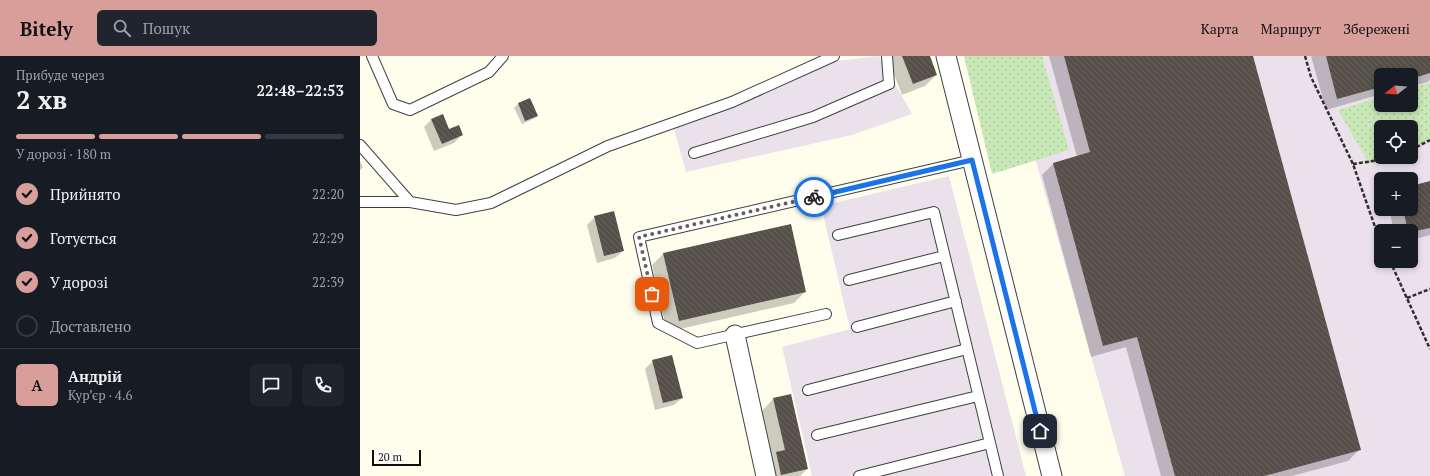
<!DOCTYPE html>
<html lang="uk">
<meta charset="utf-8">
<style>
body{margin:0;font-family:"PT Serif",serif;background:#20242c;color:#f1f3f6;height:100vh;display:flex;flex-direction:column;font-size:15px;white-space:nowrap}
*{box-sizing:border-box;margin:0}
p{font-size:13px;color:#9ea1a6}
.icon{flex:none;width:22px;height:22px;fill:none;stroke:currentColor;stroke-width:2;stroke-linecap:round;stroke-linejoin:round}
.map{position:relative;flex:1;overflow:hidden}
.sheet{display:flex;flex-direction:column;background:#171b24;width:360px}
.sheet>*{flex:none}
.needle{width:26px;rotate:253deg}
.buttons{position:absolute;left:1014px;top:12px;display:grid;gap:8px}
.buttons a{display:grid;place-items:center;width:44px;height:44px;border-radius:6px;background:#171b24;box-shadow:0 2px 6px #0003;font-size:20px}
.scale{position:absolute;left:12px;bottom:10px;width:49px;box-sizing:border-box;padding-left:4px;border:2px solid #0d0d0d;border-top:0;font-size:11px;line-height:14px;white-space:nowrap;color:#0d0d0d;-webkit-text-stroke:3px #fff;paint-order:stroke}
.pin{position:absolute;display:grid;place-items:center;width:34px;height:34px;color:#fff;margin:-17px;border-radius:8px;box-shadow:0 2px 6px #0006}
.courier{position:absolute;display:grid;place-items:center;width:40px;height:40px;margin:-20px;border:3px solid #1a73e8;border-radius:50%;background:#fff;color:#222;box-shadow:0 1px 5px #0007}
.summary em{font-style:normal;font-weight:700}
.summary div{display:flex;flex-direction:column-reverse}
.summary{display:flex;align-items:center;justify-content:space-between;height:68px;padding:0 16px}
h1{font-size:26px;font-weight:700;line-height:30px}
.bar{display:grid;grid-template-columns:repeat(4,1fr);gap:6px 4px;align-content:center;height:48px;padding:0 16px}
.bar i{height:5px;border-radius:3px;background:#363941}
.bar .active{background:#d89e99}
.bar p{grid-column:span 4}
.line{display:flex;align-items:center;gap:10px;padding:0 16px;border-top:1px solid #363941}
.line div{flex:1}
.round{display:grid;place-items:center;flex:none;width:42px;height:42px;border-radius:6px;background:#20242c}
ol{padding:0 16px;list-style:none}
li{display:flex;align-items:center;gap:12px;height:44px}
li p{margin-inline-start:auto}
li .icon{padding:4px;border-radius:50%;background:#d89e99;color:#111;stroke-width:4}
li:last-child{color:#9ea1a6}
li i{width:22px;height:22px;border:2px solid #363941;border-radius:50%}
header{display:flex;align-items:center;gap:24px;box-sizing:border-box;height:56px;padding:0 20px;background:#d89e99;color:#111}
header strong{font-size:19px}
nav{display:flex;gap:22px;margin-inline-start:auto;font-size:14px}
.search{width:280px;height:36px;background:#20242c;display:flex;align-items:center;gap:10px;box-sizing:border-box;padding:0 14px;border-radius:6px;color:#9ea1a6;font-size:15px}
main{display:flex;flex:1;min-height:0}
.map>svg:first-child{display:block}
.industrial{fill:#ebe1eb;fill-rule:evenodd}
.green{fill:url(#green-dots)}
.shadow{fill:#0003}
.building{fill:url(#building-back-hatch)}
.lines{fill:none;stroke-linecap:round;stroke-linejoin:round}
.lane-casing{stroke:#404040;stroke-width:12}
.street-casing{stroke:#404040;stroke-width:21}
.path{stroke:#2f2f2f;stroke-width:2.5;stroke-dasharray:4 2;stroke-linecap:butt}
.lane{stroke:#fff;stroke-width:10}
.street{stroke:#fff;stroke-width:19}
.done{stroke:#62615b;stroke-width:4;stroke-dasharray:0 7.2}
.route{stroke:#1a73e8;stroke-width:5}
</style>
<header>
<strong>Bitely</strong>
<div class="search"><svg class="icon" aria-label="search" viewBox="0 0 24 24"><circle cx="10" cy="10" r="6"/><path d="M15 15l6 6"/></svg>Пошук</div>
<nav><a>Карта</a><a>Маршрут</a><a>Збережені</a></nav>
</header>
<main>
<section class="sheet">
<div class="summary"><div><h1>2 хв</h1><p>Прибуде через</p></div><em>22:48–22:53</em></div>
<div class="bar"><i class="active"></i><i class="active"></i><i class="active"></i><i></i><p>У дорозі · 180 m</p></div>
<ol>
<li><svg class="icon" aria-label="check" viewBox="0 0 24 24"><path d="M5 12l5 5 9-10"/></svg>Прийнято<p>22:20</p></li>
<li><svg class="icon" aria-label="check" viewBox="0 0 24 24"><path d="M5 12l5 5 9-10"/></svg>Готується<p>22:29</p></li>
<li><svg class="icon" aria-label="check" viewBox="0 0 24 24"><path d="M5 12l5 5 9-10"/></svg>У дорозі<p>22:39</p></li>
<li><i></i>Доставлено</li>
</ol>
<div class="line" style="height:72px"><b class="round" style="background:#d89e99;color:#111">А</b><div><b>Андрій</b><p>Кур’єр · 4.6</p></div><a class="round"><svg class="icon" aria-label="chat" viewBox="0 0 24 24"><path d="M4 5h16v11H9l-5 4z"/></svg></a><a class="round"><svg class="icon" aria-label="phone" viewBox="0 0 24 24"><path d="M5 4h4l2 5-3 2q2 4 5 5l2-3 5 2v4C11 20 4 13 5 4z"/></svg></a></div>
</section>
<div class="map">
<svg width="1070" height="420" viewBox="0 0 1070 420">
<defs>
<pattern id="green-dots" width="8" height="8" patternUnits="userSpaceOnUse"><rect width="8" height="8" fill="#c9e8b7"/><path d="M2 2h.1M6 6h.1" fill="none" stroke="#abc69c" stroke-width="1.8" stroke-linecap="round"/></pattern>
<pattern id="building-back-hatch" width="6" height="6" patternUnits="userSpaceOnUse"><rect width="6" height="6" fill="#555049"/><path d="M-1 5l2 2M0 0l6 6M5-1l2 2" fill="none" stroke="#68645f"/></pattern>
</defs>
<rect width="100%" height="100%" fill="#fffeed"/>
<path class="industrial" d="M 519,0 L 552,58 L 492,79 L 326,116 L 314,73 L 377,50 L 477,5 Z
M 646,0 L 1070,0 L 1070,420 L 765,420 ZM 1021,19 L 1051,19 L 1051,49 L 1021,49 ZM 1021,71 L 1051,71 L 1051,101 L 1021,101 ZM 1021,123 L 1051,123 L 1051,153 L 1021,153 ZM 1021,175 L 1051,175 L 1051,205 L 1021,205 Z
M 589,120 L 666,420 L 452,420 L 422,291 L 490,273 L 461,150 Z"/>
<path class="green" d="M 604,0 L 682,0 L 709,94 L 632,118 Z
M 1070,27 L 1070,84 L 1051,91 L 1051,71 L 1021,71 L 1021,101 L 1025,101 L 1009,107 L 978,54 L 1021,41 L 1021,49 L 1051,49 L 1051,32 Z"/>
<path class="shadow" d="M 527,0 L 569,0 L 576,19 L 565,30 L 542,39 Z
M 689,0 L 892,0 L 1000,393 L 988,405 L 932,420 L 801,420 L 766,291 L 731,301 L 682,119 L 693,108 L 717,101 Z
M 951,0 L 1070,0 L 1070,23 L 1068,26 L 1051,30 L 1051,19 L 1021,19 L 1021,38 L 966,54 Z
M 170,43 L 177,60 L 173,63 L 162,68 L 154,52 L 158,48 Z
M 72,63 L 88,74 L 102,79 L 94,87 L 74,95 L 64,71 Z
M 0,105 L 3,111 L 0,114 Z
M 1070,126 L 1070,179 L 1051,184 L 1051,175 L 1034,175 L 1029,153 L 1051,153 L 1051,131 Z
M 235,161 L 263,195 L 255,202 L 237,207 L 227,169 Z
M 303,198 L 445,236 L 434,247 L 307,276 L 292,209 Z
M 293,305 L 322,342 L 314,349 L 295,354 L 285,313 Z
M 413,343 L 447,413 L 440,420 L 408,420 L 405,409 L 412,401 L 402,355 Z"/>
<path class="building" d="M 542,0 L 570,0 L 577,19 L 553,28 Z
M 704,0 L 893,0 L 1001,394 L 904,420 L 815,420 L 777,281 L 743,290 L 693,107 L 730,96 Z
M 966,0 L 1070,0 L 1070,17 L 1051,23 L 1051,19 L 1021,19 L 1021,31 L 977,43 Z
M 170,42 L 178,60 L 165,65 L 158,47 Z
M 83,58 L 89,73 L 99,69 L 103,79 L 82,88 L 71,63 Z
M 1070,125 L 1070,172 L 1051,176 L 1048,175 L 1043,153 L 1051,153 L 1051,130 Z
M 254,155 L 264,195 L 244,200 L 234,160 Z
M 431,168 L 446,236 L 319,265 L 303,197 Z
M 312,299 L 323,342 L 303,347 L 292,304 Z
M 431,338 L 448,413 L 421,419 L 416,396 L 425,394 L 413,342 Z"/>
<g class="lines">
<g class="lane-casing">
<path id="lane" d="M 12,0 L 33,48 L 50,54 L 129,16 L 143,0
M 0,89 L 50,146
M 334,97 L 453,61 L 529,28 L 527,0
M 0,146 L 50,146 L 96,154 L 131,147 L 248,90 L 372,46 L 474,0
M 478,179 L 574,156 L 638,420
M 489,224 L 584,200
M 466,258 L 337,287 L 298,267 L 279,181 L 612,104
M 497,271 L 596,245
M 448,334 L 607,293
M 457,379 L 618,340
M 499,420 L 630,387"/>
</g>
<g class="street-casing">
<path id="street" d="M 586,0 L 692,420
M 375,279 L 406,420"/>
</g>
<path class="path" d="M 945,0 L 951,21 L 993,108 L 1021,188
M 1051,94 L 1070,84
M 993,108 L 1040,101
M 1030,205 L 1070,293
M 1047,242 L 1070,233"/>
<use href="#lane" class="lane"/>
<use href="#street" class="street"/>
</g>
<g class="lines">
<path class="done" d="M 292,238 L 279,181 L 454,141"/>
<path class="route" d="M 454,141 L 612,104 L 680,375"/>
</g>
</svg>
<div class="buttons">
<a><svg class="needle" viewBox="-14 -14 28 28"><path d="M0-13l5 13h-10z" fill="#e53935"/><path d="M0 13l5-13h-10z" fill="#9ea1a6"/></svg></a>
<a><svg class="icon" aria-label="locate" viewBox="0 0 24 24"><circle cx="12" cy="12" r="6"/><path d="M12 2v4M12 18v4M2 12h4M18 12h4"/></svg></a>
<a>+</a>
<a>−</a>
</div>
<div class="scale">20 m</div>
<div class="pin" style="left:292px;top:238px;background:#ea580c"><svg class="icon" aria-label="bag" viewBox="0 0 24 24"><path d="M5 8h14l-1 12H6zM9 8a3 3 0 0 1 6 0"/></svg></div>
<div class="pin" style="left:680px;top:375px;background:#1f2937"><svg class="icon" aria-label="home" viewBox="0 0 24 24"><path d="M3 11l9-7 9 7M6 9v11h12V9"/></svg></div>
<div class="courier" style="left:454px;top:141px"><svg class="icon" aria-label="bike" viewBox="0 0 24 24"><circle cx="6" cy="16" r="4"/><circle cx="18" cy="16" r="4"/><path d="M6 16l4-8h5l3 8M10 8l3 8H6M13 5h3"/></svg></div>
</div>
</main>
